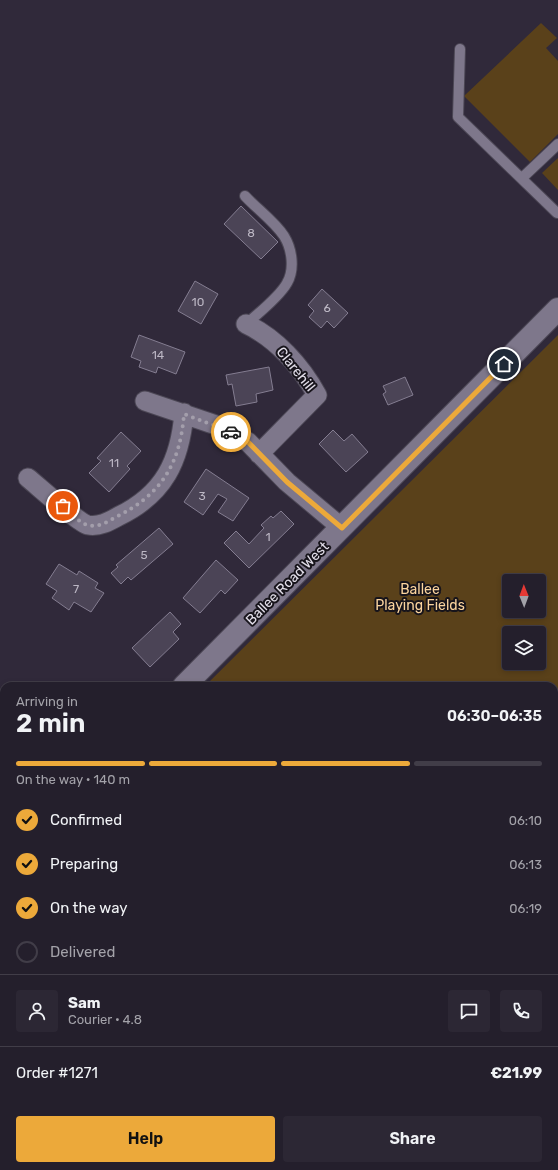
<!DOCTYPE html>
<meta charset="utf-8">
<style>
body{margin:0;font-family:Rubik,sans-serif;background:#2c2734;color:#f1f3f6;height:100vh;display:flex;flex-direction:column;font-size:15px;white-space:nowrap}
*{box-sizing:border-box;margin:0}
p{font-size:13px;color:#a3a2a9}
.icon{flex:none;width:22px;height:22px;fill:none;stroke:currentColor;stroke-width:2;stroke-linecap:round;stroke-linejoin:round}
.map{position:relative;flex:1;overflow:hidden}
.sheet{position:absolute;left:0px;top:682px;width:558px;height:488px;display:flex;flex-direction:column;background:#241f2c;border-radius:12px 12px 0 0;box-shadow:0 2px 6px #0003,0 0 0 1px #413d48}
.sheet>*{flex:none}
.needle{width:26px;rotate:359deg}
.buttons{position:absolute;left:502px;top:574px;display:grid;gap:8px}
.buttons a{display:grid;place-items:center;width:44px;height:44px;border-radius:4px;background:#241f2c;box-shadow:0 2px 6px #0003,0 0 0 1px #413d48;font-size:20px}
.pin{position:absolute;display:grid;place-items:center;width:34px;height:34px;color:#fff;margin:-17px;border:2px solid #fff;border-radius:50%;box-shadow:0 1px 4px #0007}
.courier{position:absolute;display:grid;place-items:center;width:40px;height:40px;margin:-20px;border:3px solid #eca93a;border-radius:50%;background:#fff;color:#222;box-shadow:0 1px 5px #0007}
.overview em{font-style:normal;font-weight:600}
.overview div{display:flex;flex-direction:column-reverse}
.overview{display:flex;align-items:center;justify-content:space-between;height:68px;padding:0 16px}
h1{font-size:26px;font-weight:600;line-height:30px}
.bar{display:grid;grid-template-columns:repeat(4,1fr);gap:6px 4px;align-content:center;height:48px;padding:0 16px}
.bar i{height:5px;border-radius:3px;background:#413d48}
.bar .selected{background:#eca93a}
.bar p{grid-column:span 4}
.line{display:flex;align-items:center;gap:10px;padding:0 16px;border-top:1px solid #413d48}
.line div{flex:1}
.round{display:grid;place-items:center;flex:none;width:42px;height:42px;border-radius:4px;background:#2c2734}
ol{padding:0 16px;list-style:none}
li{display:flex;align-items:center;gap:12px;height:44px}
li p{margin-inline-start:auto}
li .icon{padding:4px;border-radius:50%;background:#eca93a;color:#111;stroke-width:4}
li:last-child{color:#a3a2a9}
li i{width:22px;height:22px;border:2px solid #413d48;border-radius:50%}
.cta{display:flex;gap:8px;margin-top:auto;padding:8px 16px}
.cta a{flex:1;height:46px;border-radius:4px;background:#eca93a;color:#111;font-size:16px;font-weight:600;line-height:46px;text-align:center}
.cta a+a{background:#2c2734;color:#f1f3f6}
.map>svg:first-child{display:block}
.green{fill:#5a411a;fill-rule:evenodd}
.building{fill:#4b4456;stroke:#847d91}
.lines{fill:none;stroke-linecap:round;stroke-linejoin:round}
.lane-casing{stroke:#4c4755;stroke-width:12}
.street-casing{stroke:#4c4755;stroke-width:21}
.secondary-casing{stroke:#4c4755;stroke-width:24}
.lane{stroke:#7e778b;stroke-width:10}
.street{stroke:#7e778b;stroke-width:19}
.secondary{stroke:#7e778b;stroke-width:22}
.done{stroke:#a39eab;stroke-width:4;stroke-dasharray:0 7.2}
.route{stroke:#eca93a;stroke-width:5}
.labels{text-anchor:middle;stroke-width:4;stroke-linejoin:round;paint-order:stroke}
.number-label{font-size:12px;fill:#bcb7c4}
.street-label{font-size:14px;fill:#e1dde8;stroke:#17141b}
.park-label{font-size:14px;fill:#fbd49e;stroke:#17141b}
</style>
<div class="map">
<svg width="558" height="1170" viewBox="0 0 558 1170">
<rect width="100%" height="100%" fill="#30293a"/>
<path class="green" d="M 541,23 L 557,38 L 546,48 L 558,61 L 558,134 L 530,162 L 464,96 Z
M 558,158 L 558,190 L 542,173 Z
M 558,335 L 558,904 L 554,903 L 554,686 L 205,686 ZM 509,581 L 539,581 L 539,611 L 509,611 ZM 509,633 L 539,633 L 539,663 L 509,663 Z
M 558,1064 L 558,1160 L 554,1156 L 554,1072 Z"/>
<path class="building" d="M 241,206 L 278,242 L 261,259 L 224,224 Z
M 195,281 L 218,294 L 201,324 L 178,311 Z
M 322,289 L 348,313 L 334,328 L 327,321 L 321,328 L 309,317 L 314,311 L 308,305 Z
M 139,335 L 185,352 L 176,374 L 158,367 L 156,373 L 139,367 L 141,361 L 131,357 Z
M 269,367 L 273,390 L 256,394 L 257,402 L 236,406 L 232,384 L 228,385 L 226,375 Z
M 405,377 L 413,395 L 388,405 L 383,394 L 386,392 L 383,386 Z
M 333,430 L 344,441 L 352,434 L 368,452 L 346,472 L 319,444 Z
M 121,432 L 141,451 L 127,466 L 130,469 L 109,492 L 89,473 L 101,461 L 97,458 Z
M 206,469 L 249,498 L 233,521 L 218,512 L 227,499 L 218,494 L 203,515 L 184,502 Z
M 281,511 L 294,524 L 249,568 L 224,543 L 236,531 L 249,544 L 264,528 L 261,525 L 271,516 L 273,518 Z
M 159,528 L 173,544 L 131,580 L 128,577 L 121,584 L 111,573 L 118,567 L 116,565 Z
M 216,560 L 238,580 L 225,594 L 221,590 L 200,613 L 183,598 Z
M 59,564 L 77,575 L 79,571 L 98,583 L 95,588 L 104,593 L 91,612 L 74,602 L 69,610 L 52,598 L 57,591 L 46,584 Z
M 170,612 L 181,624 L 173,632 L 179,639 L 150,667 L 132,648 Z"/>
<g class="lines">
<g class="lane-casing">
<path id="lane" d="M 460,49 L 458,117 L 557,213
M 522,178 L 558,144
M 245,196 C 257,209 274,221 284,236 C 292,249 295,269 287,283 C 280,296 258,314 246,324"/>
</g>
<g class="street-casing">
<path id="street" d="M 246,324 C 276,338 301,366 317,395 L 259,454
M 145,401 L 216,425 L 248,442 L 287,482 L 342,528
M 28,478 C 39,487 79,523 88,525 C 100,527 110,521 119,516 C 164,494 180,461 184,413"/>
</g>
<g class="secondary-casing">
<path id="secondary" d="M 184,686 L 558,309
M 0,868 L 4,864
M 554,913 L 558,914"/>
</g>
<use href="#lane" class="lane"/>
<use href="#street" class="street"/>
<use href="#secondary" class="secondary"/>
</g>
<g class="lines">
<path class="done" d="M 63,506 C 70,512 78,522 87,525 C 98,528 107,522 116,517 C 162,494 180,464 184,414 L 231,432"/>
<path class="route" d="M 231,432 L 248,442 L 287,482 L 342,528 L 504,364"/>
</g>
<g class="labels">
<g class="number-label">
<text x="251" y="237">8</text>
<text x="198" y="306">10</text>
<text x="327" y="312">6</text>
<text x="158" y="359">14</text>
<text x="114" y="467">11</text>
<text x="202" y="500">3</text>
<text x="268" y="541">1</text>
<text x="144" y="559">5</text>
<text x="76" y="593">7</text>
</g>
<g class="street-label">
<text transform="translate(296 369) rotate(51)" y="5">Clarehill</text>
<text transform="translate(287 583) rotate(-45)" y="5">Ballee Road West</text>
</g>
<g class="park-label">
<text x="420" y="594">Ballee<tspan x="420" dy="16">Playing Fields</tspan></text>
</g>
</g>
</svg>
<div class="buttons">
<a><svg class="needle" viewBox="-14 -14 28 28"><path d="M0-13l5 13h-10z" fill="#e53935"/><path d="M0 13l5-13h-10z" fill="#a3a2a9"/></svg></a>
<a><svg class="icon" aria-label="layers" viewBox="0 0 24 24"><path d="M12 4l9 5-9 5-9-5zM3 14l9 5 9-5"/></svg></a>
</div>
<div class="pin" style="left:63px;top:506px;background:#ea580c"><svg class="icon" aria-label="bag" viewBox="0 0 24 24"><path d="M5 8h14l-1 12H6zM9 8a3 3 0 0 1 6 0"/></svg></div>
<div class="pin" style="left:504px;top:364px;background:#1f2937"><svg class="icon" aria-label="home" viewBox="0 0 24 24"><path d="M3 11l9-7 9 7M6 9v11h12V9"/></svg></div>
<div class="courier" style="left:231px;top:432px"><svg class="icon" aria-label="car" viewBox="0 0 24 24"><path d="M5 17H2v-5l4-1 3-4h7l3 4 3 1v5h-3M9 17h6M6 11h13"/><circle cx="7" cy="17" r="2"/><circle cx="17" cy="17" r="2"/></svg></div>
<section class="sheet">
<div class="overview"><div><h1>2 min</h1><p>Arriving in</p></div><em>06:30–06:35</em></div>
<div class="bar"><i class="selected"></i><i class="selected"></i><i class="selected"></i><i></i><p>On the way · 140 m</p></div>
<ol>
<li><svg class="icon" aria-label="check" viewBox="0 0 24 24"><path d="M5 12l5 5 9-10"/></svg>Confirmed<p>06:10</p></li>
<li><svg class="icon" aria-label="check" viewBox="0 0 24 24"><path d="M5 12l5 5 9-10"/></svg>Preparing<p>06:13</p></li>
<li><svg class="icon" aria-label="check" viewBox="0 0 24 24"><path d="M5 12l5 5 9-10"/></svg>On the way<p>06:19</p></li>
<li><i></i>Delivered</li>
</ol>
<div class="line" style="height:72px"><a class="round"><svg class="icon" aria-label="person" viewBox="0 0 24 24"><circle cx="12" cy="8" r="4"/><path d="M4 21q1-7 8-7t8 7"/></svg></a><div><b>Sam</b><p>Courier · 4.8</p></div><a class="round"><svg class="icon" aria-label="chat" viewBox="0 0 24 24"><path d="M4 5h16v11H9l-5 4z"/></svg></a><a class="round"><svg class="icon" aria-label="phone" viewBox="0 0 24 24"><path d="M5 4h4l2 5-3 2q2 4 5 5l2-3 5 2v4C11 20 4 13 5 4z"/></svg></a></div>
<div class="line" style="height:52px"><div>Order #1271</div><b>€21.99</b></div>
<div class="cta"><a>Help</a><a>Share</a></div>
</section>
</div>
